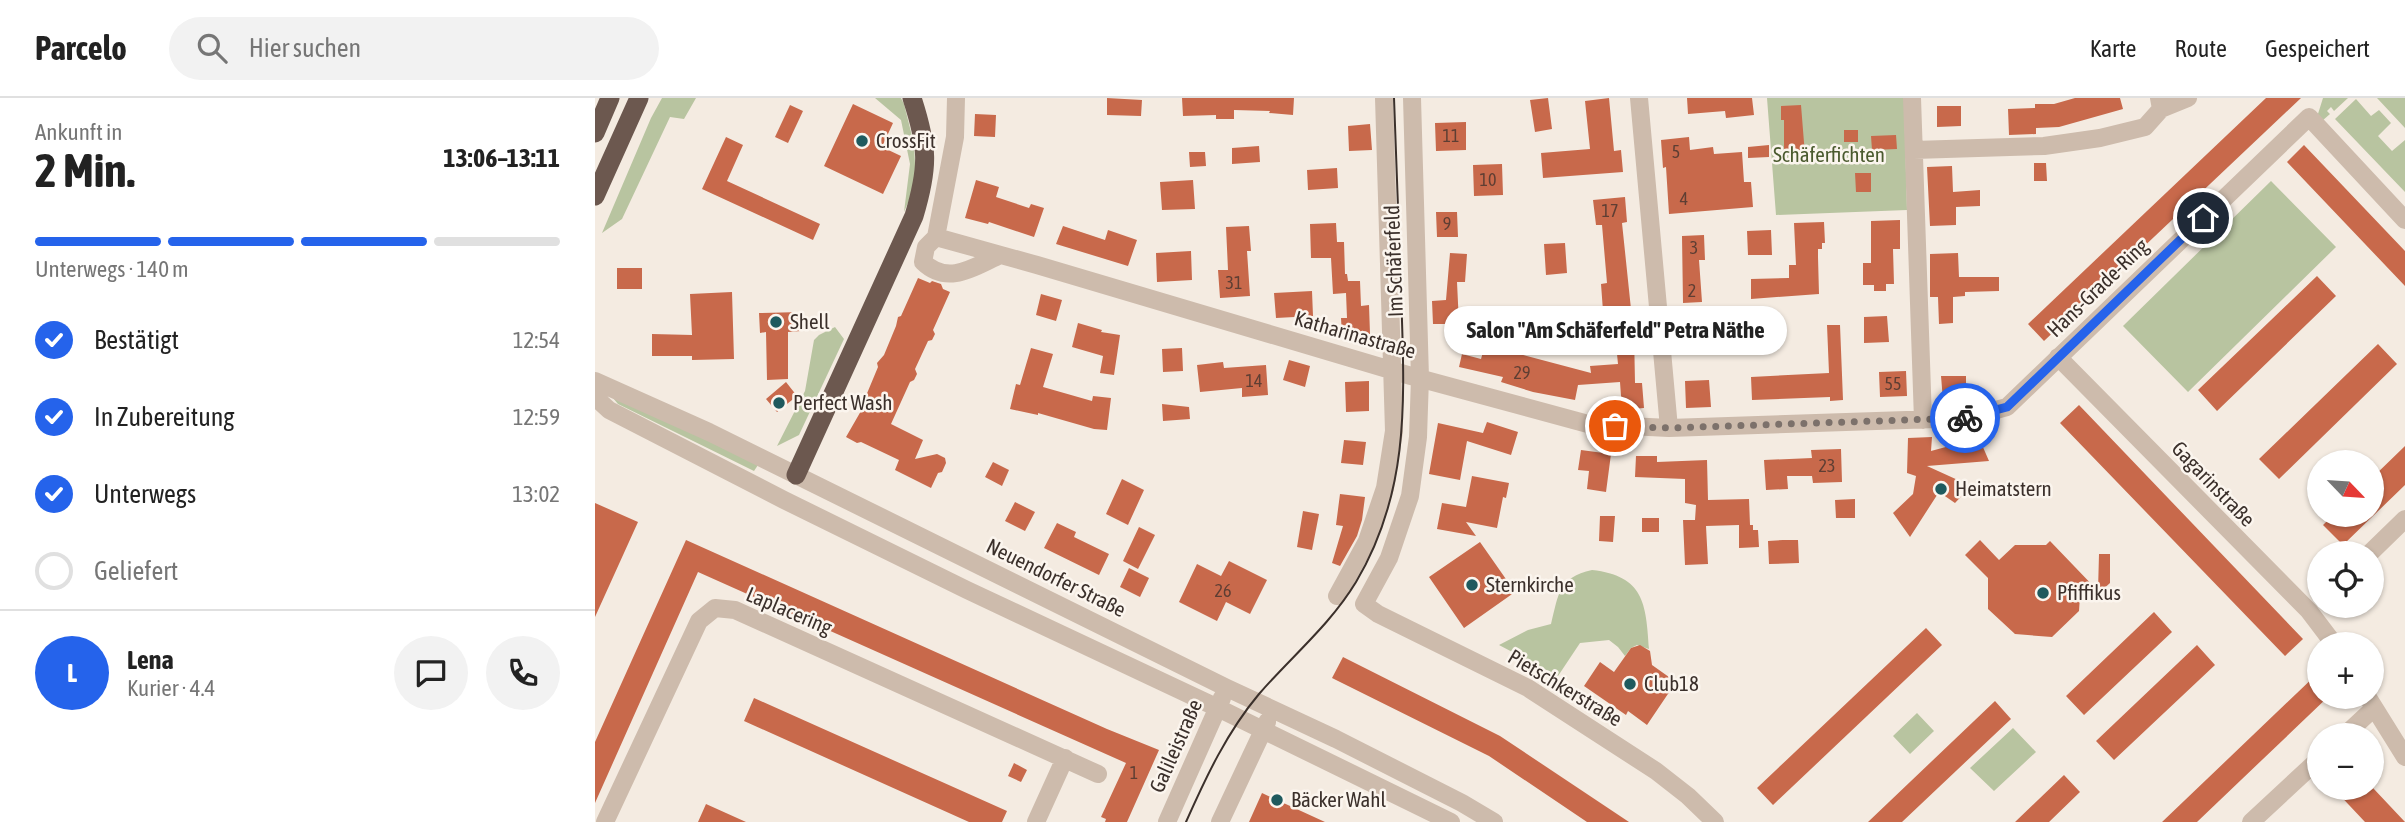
<!DOCTYPE html>
<html lang="de">
<meta charset="utf-8">
<style>
body{margin:0;font-family:"Asap Condensed",sans-serif;background:#f2f2f2;color:#222;height:100vh;display:flex;flex-direction:column;font-size:26px;white-space:nowrap}
*{box-sizing:border-box;margin:0}
p{font-size:23px;color:#767676}
.icon{flex:none;width:38px;height:38px;fill:none;stroke:currentColor;stroke-width:2;stroke-linecap:round;stroke-linejoin:round}
.map{position:relative;flex:1;overflow:hidden}
.drawer{display:flex;flex-direction:column;background:#fff;width:595px}
.drawer>*{flex:none}
.needle{width:46px;rotate:115deg}
.fabs{position:absolute;left:1712px;top:352px;display:grid;gap:14px}
.fabs a{display:grid;place-items:center;width:77px;height:77px;border-radius:50%;background:#fff;box-shadow:0 2px 5px #0004;font-size:35px}
.pin{position:absolute;display:grid;place-items:center;width:60px;height:60px;color:#fff;margin:-30px;border:4px solid #fff;border-radius:50%;box-shadow:0 2px 7px #0007}
.courier{position:absolute;display:grid;place-items:center;width:70px;height:70px;margin:-35px;border:5px solid #2563eb;border-radius:50%;background:#fff;color:#222;box-shadow:0 2px 9px #0007}
.bubble{position:absolute;height:49px;border-radius:24px;background:#fff;box-shadow:0 2px 5px #0004;font-size:23px;font-weight:700;line-height:49px;text-align:center}
.head em{font-style:normal;font-weight:700}
.head div{display:flex;flex-direction:column-reverse}
.head{display:flex;align-items:center;justify-content:space-between;height:119px;padding:0 35px}
h1{font-size:46px;font-weight:700;line-height:52px}
.bar{display:grid;grid-template-columns:repeat(4,1fr);gap:10px 7px;align-content:center;height:84px;padding:0 35px}
.bar i{height:9px;border-radius:5px;background:#e0e0e0}
.bar .selected{background:#2563eb}
.bar p{grid-column:span 4}
.line{display:flex;align-items:center;gap:18px;padding:0 35px;border-top:2px solid #e0e0e0}
.line div{flex:1}
.round{display:grid;place-items:center;flex:none;width:74px;height:74px;border-radius:37px;background:#f2f2f2}
ol{padding:0 35px;list-style:none}
li{display:flex;align-items:center;gap:21px;height:77px}
li p{margin-inline-start:auto}
li .icon{padding:7px;border-radius:50%;background:#2563eb;color:#fff;stroke-width:4}
li:last-child{color:#767676}
li i{width:38px;height:38px;border:4px solid #e0e0e0;border-radius:50%}
header{display:flex;align-items:center;gap:42px;box-sizing:border-box;height:98px;padding:0 35px;background:#fff;border-bottom:2px solid #e0e0e0}
header strong{font-size:33px}
nav{display:flex;gap:38px;margin-inline-start:auto;font-size:24px}
.search{width:490px;height:63px;background:#f2f2f2;display:flex;align-items:center;gap:18px;box-sizing:border-box;padding:0 24px;border-radius:38px;color:#767676;font-size:26px}
main{display:flex;flex:1;min-height:0}
.map>svg:first-child{display:block}
.green{fill:#b8c4a0}
.building{fill:#c8694b}
.lines{fill:none;stroke-linecap:round;stroke-linejoin:round}
.minor{stroke:#cdbbac;stroke-width:18}
.tertiary{stroke:#cdbbac;stroke-width:18}
.trunk{stroke:#6c584f;stroke-width:19}
.tram{stroke:#3b302b;stroke-width:2}
.done{stroke:#7c716b;stroke-width:7;stroke-dasharray:0 12.6}
.route{stroke:#2563eb;stroke-width:9}
.poi-dot{fill:#1f5a5e;stroke:#fbf5ee;stroke-width:2.5}
.labels{text-anchor:middle;stroke-width:5;stroke-linejoin:round;paint-order:stroke}
.number-label{font-size:18px;fill:#5e3e33}
.poi-label{font-size:21px;fill:#3b302b;stroke:#fbf5ee;text-anchor:start}
.park-label{font-size:21px;fill:#4a5a2e;stroke:#fbf5ee}
.street-label{font-size:21px;fill:#3b302b;stroke:#fbf5ee}
</style>
<header>
<strong>Parcelo</strong>
<div class="search"><svg class="icon" aria-label="search" viewBox="0 0 24 24"><circle cx="10" cy="10" r="6"/><path d="M15 15l6 6"/></svg>Hier suchen</div>
<nav><a>Karte</a><a>Route</a><a>Gespeichert</a></nav>
</header>
<main>
<section class="drawer">
<div class="head"><div><h1>2 Min.</h1><p>Ankunft in</p></div><em>13:06–13:11</em></div>
<div class="bar"><i class="selected"></i><i class="selected"></i><i class="selected"></i><i></i><p>Unterwegs · 140 m</p></div>
<ol>
<li><svg class="icon" aria-label="check" viewBox="0 0 24 24"><path d="M5 12l5 5 9-10"/></svg>Bestätigt<p>12:54</p></li>
<li><svg class="icon" aria-label="check" viewBox="0 0 24 24"><path d="M5 12l5 5 9-10"/></svg>In Zubereitung<p>12:59</p></li>
<li><svg class="icon" aria-label="check" viewBox="0 0 24 24"><path d="M5 12l5 5 9-10"/></svg>Unterwegs<p>13:02</p></li>
<li><i></i>Geliefert</li>
</ol>
<div class="line" style="height:126px"><b class="round" style="background:#2563eb;color:#fff">L</b><div><b>Lena</b><p>Kurier · 4.4</p></div><a class="round"><svg class="icon" aria-label="chat" viewBox="0 0 24 24"><path d="M4 5h16v11H9l-5 4z"/></svg></a><a class="round"><svg class="icon" aria-label="phone" viewBox="0 0 24 24"><path d="M5 4h4l2 5-3 2q2 4 5 5l2-3 5 2v4C11 20 4 13 5 4z"/></svg></a></div>
</section>
<div class="map">
<svg width="1810" height="724" viewBox="0 0 1810 724">
<rect width="100%" height="100%" fill="#f4ebe1"/>
<path class="green" d="M 67,0 L 101,0 L 89,21 L 75,19 L 27,121 L 7,135 L 56,20 Z
M 280,0 L 306,0 L 309,6 L 319,46 L 321,86 L 309,114 L 315,66 L 306,22 Z
M 1172,0 L 1309,0 L 1312,112 L 1181,117 Z
M 1728,0 L 1753,0 L 1739,13 L 1736,9 L 1732,13 L 1735,16 L 1727,23 L 1722,19 Z
M 1782,0 L 1810,0 L 1810,30 Z
M 1761,1 L 1776,18 L 1784,12 L 1796,25 L 1783,38 L 1797,53 L 1810,42 L 1810,94 L 1740,21 Z
M 1676,83 L 1741,149 L 1593,294 L 1528,228 Z
M 240,229 L 249,241 L 204,337 L 182,348 L 210,293 L 219,242 L 224,237 Z
M 13,294 L 163,367 L 159,373 L 23,306 Z
M 997,472 C 1049,478 1051,505 1054,551 L 1042,547 L 1036,550 L 1030,558 L 1023,549 L 1014,542 L 985,545 L 963,578 L 904,547 L 933,532 L 956,526 C 964,495 963,480 997,472 Z
M 1322,615 L 1339,633 L 1315,656 L 1298,638 Z
M 1418,630 L 1441,654 L 1399,693 L 1375,670 Z"/>
<path class="building" d="M 512,0 L 547,2 L 546,18 L 512,17 Z
M 587,0 L 699,0 L 698,17 L 674,15 L 675,13 L 639,12 L 639,21 L 621,21 L 621,17 L 588,18 Z
M 953,0 L 957,31 L 940,34 L 935,2 Z
M 1014,0 L 1019,53 L 1026,52 L 1028,74 L 948,80 L 946,55 L 995,51 L 990,3 Z
M 1092,0 L 1157,0 L 1159,17 L 1131,20 L 1130,13 L 1093,16 Z
M 1480,0 L 1525,0 L 1528,11 L 1464,29 L 1441,30 L 1441,36 L 1414,37 L 1413,11 L 1440,10 L 1440,6 L 1459,6 Z
M 1671,0 L 1706,0 L 1449,243 L 1433,226 Z
M 258,6 L 298,25 L 287,49 L 306,58 L 288,96 L 229,68 Z
M 195,7 L 208,13 L 193,45 L 180,39 Z
M 1206,7 L 1210,57 L 1189,57 L 1189,22 L 1186,22 L 1186,8 Z
M 1342,8 L 1366,8 L 1366,28 L 1342,29 Z
M 380,16 L 401,17 L 400,39 L 379,38 Z
M 871,24 L 871,52 L 841,53 L 840,25 Z
M 775,26 L 777,52 L 754,53 L 753,28 Z
M 1249,32 L 1263,32 L 1263,44 L 1249,44 Z
M 1301,37 L 1302,51 L 1277,52 L 1276,38 Z
M 131,39 L 148,47 L 132,83 L 225,126 L 218,142 L 107,91 Z
M 1094,39 L 1095,52 L 1118,49 L 1119,56 L 1147,54 L 1149,84 L 1156,84 L 1158,109 L 1074,116 L 1071,69 L 1068,70 L 1066,42 Z
M 1174,47 L 1174,59 L 1153,60 L 1153,49 Z
M 1709,47 L 1810,153 L 1810,188 L 1692,64 Z
M 664,48 L 665,64 L 637,66 L 637,50 Z
M 594,54 L 610,54 L 611,68 L 595,69 Z
M 1439,65 L 1451,65 L 1452,83 L 1439,83 Z
M 907,66 L 908,97 L 879,98 L 878,67 Z
M 1357,68 L 1358,94 L 1385,92 L 1385,108 L 1361,109 L 1361,127 L 1335,128 L 1332,69 Z
M 742,70 L 743,90 L 713,92 L 712,72 Z
M 1260,75 L 1276,75 L 1276,94 L 1261,94 Z
M 381,82 L 404,89 L 401,99 L 434,110 L 436,106 L 449,110 L 439,139 L 394,124 L 393,126 L 370,120 Z
M 598,82 L 600,111 L 567,112 L 565,84 Z
M 1030,99 L 1032,124 L 1027,125 L 1036,211 L 1008,213 L 1006,186 L 1012,185 L 1007,127 L 1001,127 L 998,102 Z
M 841,114 L 862,114 L 863,139 L 842,139 Z
M 1305,122 L 1305,151 L 1298,151 L 1299,186 L 1291,186 L 1291,193 L 1279,193 L 1279,187 L 1268,187 L 1268,165 L 1276,165 L 1276,123 Z
M 1229,124 L 1230,145 L 1227,145 L 1227,151 L 1223,151 L 1223,159 L 1224,196 L 1156,201 L 1156,181 L 1194,180 L 1194,167 L 1201,167 L 1199,125 Z
M 741,125 L 742,144 L 749,144 L 750,176 L 752,176 L 753,183 L 765,183 L 766,208 L 774,207 L 775,236 L 747,237 L 746,220 L 752,220 L 751,195 L 738,196 L 736,160 L 716,160 L 715,126 Z
M 468,128 L 510,142 L 513,132 L 542,142 L 533,168 L 461,146 Z
M 654,128 L 656,153 L 652,153 L 655,198 L 625,200 L 623,172 L 633,172 L 631,129 Z
M 1176,132 L 1177,157 L 1153,157 L 1152,133 Z
M 1109,137 L 1110,162 L 1104,162 L 1107,204 L 1088,205 L 1087,138 Z
M 970,145 L 972,175 L 951,177 L 949,146 Z
M 596,153 L 597,182 L 562,184 L 561,155 Z
M 855,155 L 872,156 L 870,184 L 862,184 L 864,226 L 838,226 L 837,203 L 851,202 Z
M 1363,155 L 1364,179 L 1404,179 L 1404,193 L 1370,194 L 1370,198 L 1358,199 L 1358,225 L 1344,226 L 1343,199 L 1335,199 L 1335,156 Z
M 22,170 L 47,170 L 47,191 L 22,191 Z
M 1722,178 L 1741,198 L 1622,313 L 1603,292 Z
M 323,180 L 335,185 L 337,183 L 346,186 L 348,191 L 355,194 L 338,232 L 340,236 L 337,242 L 333,243 L 320,271 L 322,276 L 319,282 L 315,284 L 296,326 L 328,342 L 320,361 L 342,356 L 350,360 L 351,365 L 347,374 L 343,375 L 336,390 L 300,372 L 304,362 L 266,344 L 262,345 L 251,339 L 270,306 L 268,305 L 283,269 L 282,265 L 289,257 L 301,228 L 303,219 L 306,218 Z
M 717,193 L 718,218 L 681,220 L 679,195 Z
M 137,194 L 139,261 L 97,262 L 97,258 L 57,258 L 57,236 L 97,237 L 95,196 Z
M 446,196 L 467,202 L 461,223 L 441,217 Z
M 943,212 L 945,238 L 917,241 L 915,214 Z
M 206,214 L 206,233 L 193,234 L 193,281 L 172,282 L 171,234 L 165,235 L 164,215 Z
M 1292,218 L 1294,244 L 1269,245 L 1269,219 Z
M 483,225 L 507,232 L 506,234 L 525,237 L 519,277 L 505,275 L 508,258 L 477,249 Z
M 1111,227 L 1114,254 L 1093,256 L 1091,228 Z
M 1232,227 L 1245,227 L 1248,302 L 1235,303 L 1235,299 L 1157,302 L 1156,279 L 1234,275 Z
M 1039,234 L 1040,285 L 1047,285 L 1049,310 L 1027,312 L 1025,284 L 983,287 L 980,302 L 938,294 L 906,284 L 908,279 L 864,269 L 867,256 L 886,261 L 890,247 L 996,275 L 995,268 L 1023,266 L 1020,236 Z
M 1783,246 L 1802,266 L 1684,381 L 1664,361 Z
M 436,250 L 458,256 L 448,289 L 497,303 L 498,298 L 516,300 L 512,332 L 499,331 L 443,315 L 443,317 L 415,311 L 421,286 L 425,287 Z
M 587,250 L 588,273 L 568,274 L 567,251 Z
M 694,262 L 715,268 L 710,289 L 688,282 Z
M 628,264 L 629,270 L 671,267 L 673,297 L 647,299 L 647,290 L 605,294 L 602,267 Z
M 1311,273 L 1312,298 L 1285,299 L 1284,274 Z
M 1346,278 L 1371,278 L 1371,302 L 1348,302 Z
M 1114,282 L 1116,309 L 1091,310 L 1090,283 Z
M 774,283 L 774,313 L 751,314 L 750,284 Z
M 191,284 L 202,298 L 182,314 L 171,301 Z
M 567,306 L 594,309 L 595,321 L 568,323 Z
M 1484,307 L 1708,541 L 1690,558 L 1465,325 Z
M 892,324 L 923,334 L 916,357 L 872,343 L 865,382 L 834,376 L 843,325 L 888,335 Z
M 1337,339 L 1336,353 L 1384,340 L 1394,363 L 1332,368 L 1376,388 L 1360,405 L 1344,394 L 1315,439 L 1298,415 L 1318,396 L 1321,378 L 1312,375 L 1313,340 Z
M 749,342 L 771,344 L 768,367 L 746,365 Z
M 1810,348 L 1810,387 L 1748,447 L 1728,427 L 1739,416 L 1776,416 L 1776,381 Z
M 1246,351 L 1247,384 L 1218,385 L 1217,378 L 1192,378 L 1193,391 L 1171,392 L 1169,362 L 1217,360 L 1216,352 Z
M 986,352 L 1016,356 L 1011,394 L 992,391 L 994,373 L 983,372 Z
M 1041,358 L 1062,358 L 1062,364 L 1112,362 L 1113,402 L 1154,401 L 1155,427 L 1158,427 L 1158,432 L 1163,432 L 1164,449 L 1144,450 L 1144,427 L 1111,428 L 1113,466 L 1090,467 L 1088,422 L 1100,422 L 1101,407 L 1090,405 L 1090,381 L 1040,379 Z
M 398,364 L 414,372 L 407,388 L 390,379 Z
M 877,378 L 914,385 L 911,400 L 908,399 L 902,430 L 871,424 L 881,438 L 842,431 L 847,405 L 871,409 Z
M 527,381 L 549,392 L 533,427 L 511,416 Z
M 745,396 L 770,399 L 767,422 L 762,438 L 745,468 L 737,465 L 748,428 L 741,427 Z
M 1260,401 L 1260,420 L 1241,420 L 1240,402 Z
M 420,404 L 440,414 L 430,433 L 410,423 Z
M 0,405 L 43,424 L 0,519 Z
M 708,413 L 724,416 L 717,452 L 702,449 Z
M 1005,418 L 1020,418 L 1018,444 L 1004,443 Z
M 1047,420 L 1064,420 L 1064,434 L 1047,434 Z
M 462,425 L 481,434 L 479,439 L 514,456 L 504,477 L 449,450 Z
M 544,429 L 560,437 L 543,471 L 528,463 Z
M 91,442 L 512,631 L 564,652 L 532,724 L 510,724 L 511,721 L 506,719 L 531,665 L 103,474 L 0,705 L 0,644 Z
M 1188,442 L 1203,442 L 1204,465 L 1174,466 L 1173,443 Z
M 1385,442 L 1404,462 L 1420,447 L 1451,447 L 1455,443 L 1503,493 L 1504,456 L 1515,456 L 1515,485 L 1504,495 L 1508,499 L 1485,498 L 1484,513 L 1457,539 L 1420,536 L 1393,511 L 1393,480 L 1370,457 Z
M 885,444 L 920,494 L 869,530 L 834,479 Z
M 634,463 L 672,482 L 655,516 L 631,504 L 622,523 L 584,504 L 602,466 L 626,478 Z
M 534,470 L 554,480 L 545,499 L 525,489 Z
M 1559,514 L 1577,534 L 1489,617 L 1471,598 Z
M 1331,530 L 1347,547 L 1178,707 L 1162,690 Z
M 1045,547 L 1055,553 L 1057,567 L 1081,584 L 1052,627 L 1033,613 L 1031,617 L 989,588 L 1005,564 L 1019,574 L 1036,550 Z
M 1602,547 L 1620,567 L 1519,662 L 1501,643 Z
M 748,559 L 905,638 L 1034,724 L 992,724 L 894,658 L 737,580 Z
M 1724,574 L 1724,598 L 1734,598 L 1602,724 L 1567,724 Z
M 159,600 L 412,713 L 407,724 L 374,724 L 149,623 Z
M 1400,603 L 1416,621 L 1307,724 L 1273,724 Z
M 419,665 L 432,672 L 426,684 L 413,678 Z
M 1469,677 L 1485,694 L 1454,724 L 1420,724 Z
M 1738,690 L 1778,690 L 1810,724 L 1770,724 Z
M 667,695 L 682,702 L 730,724 L 654,724 Z
M 111,706 L 151,724 L 103,724 Z"/>
<g class="lines">
<path class="minor" d="M 817,0 L 825,280 L 823,339 L 815,398 L 794,460 L 769,506 L 783,516 L 933,590 L 1061,673 L 1093,698 L 1120,724
M 1044,0 L 1074,330
M 1317,0 L 1328,322
M 1566,11 L 1593,0
M 1319,52 L 1449,48 L 1505,40 L 1550,29 L 1566,11 L 1564,0
M 341,139 L 360,39 L 361,0
M 405,157 C 379,169 353,188 328,164 L 331,149 L 341,139 L 442,167 L 816,278 L 993,326 L 1074,330 L 1372,320 L 1412,309 L 1714,19 L 1810,122
M 1463,259 L 1714,513 L 1739,546
M 1775,455 L 1810,421
M 742,498 L 772,443 L 790,390 L 799,333 L 789,0
M 1772,598 L 1810,659
M 1750,637 L 1778,611
M 10,724 L 104,523 L 120,510 L 140,512 L 503,676
M 441,724 L 470,660
M 1656,724 L 1724,661"/>
<path class="tertiary" d="M 0,283 L 114,334 L 632,590 L 741,641 L 867,705 L 899,724
M 0,299 L 14,312 L 189,402 L 372,492 L 623,610 L 856,724
M 572,724 L 627,600
M 625,724 L 672,624"/>
<path class="trunk" d="M 0,35 L 15,0
M 0,98 L 44,0
M 201,377 L 319,118 C 334,68 333,49 317,0"/>
<path class="tram" d="M 591,724 C 611,679 632,634 664,596 C 697,558 735,527 761,484 C 817,390 809,295 806,191 C 804,127 801,64 799,0"/>
</g>
<g class="lines">
<path class="done" d="M 1020,328 L 1074,330 L 1370,320"/>
<path class="route" d="M 1370,320 L 1412,309 L 1608,120"/>
</g>
<g class="poi-dot">
<circle cx="267" cy="43" r="7"/>
<circle cx="181" cy="224" r="7"/>
<circle cx="184" cy="305" r="7"/>
<circle cx="1346" cy="391" r="7"/>
<circle cx="877" cy="487" r="7"/>
<circle cx="1448" cy="495" r="7"/>
<circle cx="1035" cy="586" r="7"/>
<circle cx="682" cy="702" r="7"/>
</g>
<g class="labels">
<g class="number-label">
<text x="856" y="44">11</text>
<text x="1081" y="60">5</text>
<text x="893" y="88">10</text>
<text x="1089" y="107">4</text>
<text x="1015" y="119">17</text>
<text x="852" y="132">9</text>
<text x="1099" y="156">3</text>
<text x="639" y="191">31</text>
<text x="1097" y="199">2</text>
<text x="927" y="281">29</text>
<text x="659" y="289">14</text>
<text x="1298" y="292">55</text>
<text x="1232" y="374">23</text>
<text x="628" y="499">26</text>
<text x="539" y="681">1</text>
</g>
<g class="poi-label">
<text x="281" y="50">CrossFit</text>
<text x="195" y="231">Shell</text>
<text x="198" y="312">Perfect Wash</text>
<text x="1360" y="398">Heimatstern</text>
<text x="891" y="494">Sternkirche</text>
<text x="1462" y="502">Pfiffikus</text>
<text x="1049" y="593">Club18</text>
<text x="696" y="709">Bäcker Wahl</text>
</g>
<g class="park-label">
<text x="1234" y="64">Schäferfichten</text>
</g>
<g class="street-label">
<text transform="translate(799 163) rotate(-92)" y="7">Im Schäferfeld</text>
<text transform="translate(1503 190) rotate(-44)" y="7">Hans-Grade-Ring</text>
<text transform="translate(760 237) rotate(16)" y="7">Katharinastraße</text>
<text transform="translate(1618 386) rotate(46)" y="7">Gagarinstraße</text>
<text transform="translate(461 480) rotate(26)" y="7">Neuendorfer Straße</text>
<text transform="translate(194 513) rotate(23)" y="7">Laplacering</text>
<text transform="translate(970 590) rotate(31)" y="7">Pietschkerstraße</text>
<text transform="translate(581 648) rotate(-66)" y="7">Galileistraße</text>
</g>
</g>
</svg>
<div class="fabs">
<a><svg class="needle" viewBox="-14 -14 28 28"><path d="M0-13l5 13h-10z" fill="#e53935"/><path d="M0 13l5-13h-10z" fill="#767676"/></svg></a>
<a><svg class="icon" aria-label="locate" viewBox="0 0 24 24"><circle cx="12" cy="12" r="6"/><path d="M12 2v4M12 18v4M2 12h4M18 12h4"/></svg></a>
<a>+</a>
<a>−</a>
</div>
<div class="pin" style="left:1020px;top:328px;background:#ea580c"><svg class="icon" aria-label="bag" viewBox="0 0 24 24"><path d="M5 8h14l-1 12H6zM9 8a3 3 0 0 1 6 0"/></svg></div>
<div class="pin" style="left:1608px;top:120px;background:#1f2937"><svg class="icon" aria-label="home" viewBox="0 0 24 24"><path d="M3 11l9-7 9 7M6 9v11h12V9"/></svg></div>
<div class="courier" style="left:1370px;top:320px"><svg class="icon" aria-label="bike" viewBox="0 0 24 24"><circle cx="6" cy="16" r="4"/><circle cx="18" cy="16" r="4"/><path d="M6 16l4-8h5l3 8M10 8l3 8H6M13 5h3"/></svg></div>
<div class="bubble" style="left:849px;top:208px;width:343px">Salon &quot;Am Schäferfeld&quot; Petra Näthe</div>
</div>
</main>
